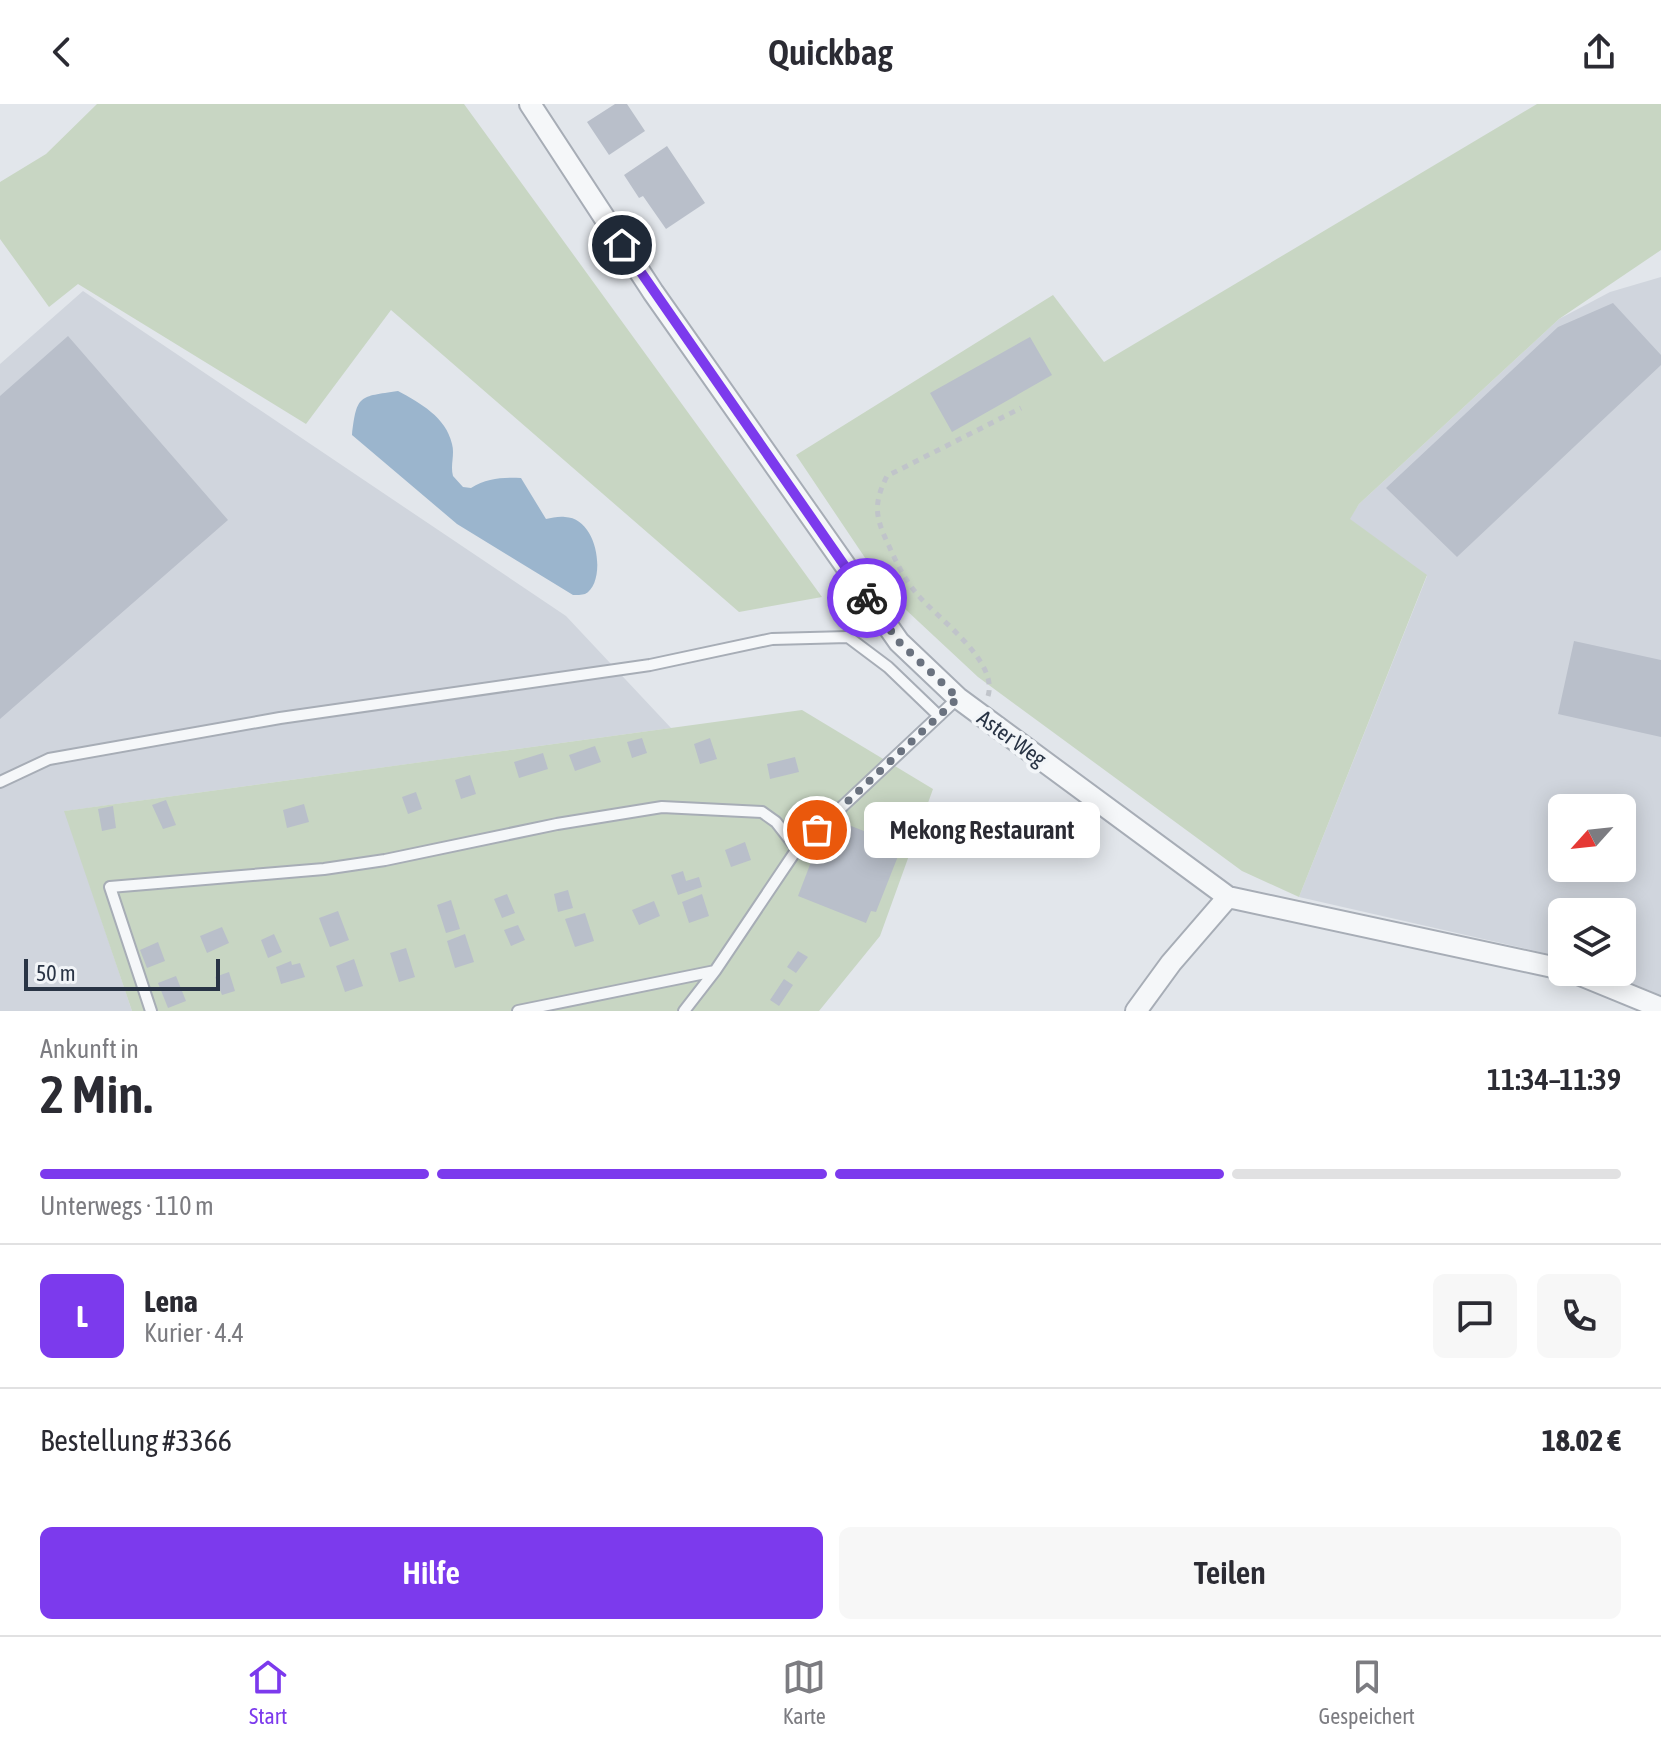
<!DOCTYPE html>
<html lang="de">
<meta charset="utf-8">
<style>
body{margin:0;font-family:"Asap Condensed",sans-serif;background:#f7f7f7;color:#2b2b33;height:100vh;display:flex;flex-direction:column;font-size:30px;white-space:nowrap}
*{box-sizing:border-box;margin:0}
p{font-size:26px;color:#7c7c81}
.icon{flex:none;width:44px;height:44px;fill:none;stroke:currentColor;stroke-width:2;stroke-linecap:round;stroke-linejoin:round}
.map{position:relative;height:907px;overflow:hidden}
.panel{display:flex;flex-direction:column;background:#fff;flex:1}
.panel>*{flex:none}
.needle{width:52px;rotate:243deg}
.fabs{position:absolute;left:1548px;top:690px;display:grid;gap:16px}
.fabs a{display:grid;place-items:center;width:88px;height:88px;border-radius:12px;background:#fff;box-shadow:0 4px 20px #0003;font-size:40px}
.scale{position:absolute;left:24px;bottom:20px;width:196px;box-sizing:border-box;padding-left:8px;border:4px solid #293445;border-top:0;font-size:22px;line-height:28px;white-space:nowrap;color:#293445;-webkit-text-stroke:6px #f2f5f8;paint-order:stroke}
.pin{position:absolute;display:grid;place-items:center;width:68px;height:68px;color:#fff;margin:-34px;border:4px solid #fff;border-radius:50%;box-shadow:0 2px 8px #0007}
.courier{position:absolute;display:grid;place-items:center;width:80px;height:80px;margin:-40px;border:6px solid #7c3aed;border-radius:50%;background:#fff;color:#222;box-shadow:0 2px 10px #0007}
.bubble{position:absolute;height:56px;border-radius:12px;background:#fff;box-shadow:0 4px 20px #0003;font-size:26px;font-weight:600;line-height:56px;text-align:center}
.head em{font-style:normal;font-weight:600}
.head div{display:flex;flex-direction:column-reverse}
.head{display:flex;align-items:center;justify-content:space-between;height:136px;padding:0 40px}
h1{font-size:52px;font-weight:600;line-height:60px}
.bar{display:grid;grid-template-columns:repeat(4,1fr);gap:12px 8px;align-content:center;height:96px;padding:0 40px}
.bar i{height:10px;border-radius:6px;background:#e1e1e2}
.bar .selected{background:#7c3aed}
.bar p{grid-column:span 4}
.line{display:flex;align-items:center;gap:20px;padding:0 40px;border-top:2px solid #e1e1e2}
.line div{flex:1}
.round{display:grid;place-items:center;flex:none;width:84px;height:84px;border-radius:12px;background:#f7f7f7}
.button{display:flex;gap:16px;margin-top:auto;padding:16px 40px}
.button a{flex:1;height:92px;border-radius:12px;background:#7c3aed;color:#fff;font-size:32px;font-weight:600;line-height:92px;text-align:center}
.button a+a{background:#f7f7f7;color:#2b2b33}
header{display:flex;justify-content:space-between;align-items:center;height:104px;padding:0 40px;background:#fff;font-size:36px;font-weight:600}
.tabs{display:flex;justify-content:space-around;align-items:center;height:112px;border-top:2px solid #e1e1e2;background:#fff;font-size:22px;color:#7c7c81}
.tabs a{display:grid;justify-items:center;gap:4px}
.tabs .selected{color:#7c3aed}
.map>svg:first-child{display:block}
.built{fill:#d0d5dd;fill-rule:evenodd}
.green{fill:#c8d6c3}
.water{fill:#9bb5cd}
.building{fill:#b9bfca}
.lines{fill:none;stroke-linecap:round;stroke-linejoin:round}
.lane-casing{stroke:#a7adb6;stroke-width:14}
.street-casing{stroke:#a7adb6;stroke-width:24}
.path{stroke:#c0c4ca;stroke-width:5;stroke-dasharray:6 6;stroke-linecap:butt}
.lane{stroke:#f5f7f9;stroke-width:10}
.street{stroke:#f5f7f9;stroke-width:20}
.done{stroke:#6a727f;stroke-width:8;stroke-dasharray:0 14.4}
.route{stroke:#7c3aed;stroke-width:10}
.labels{text-anchor:middle;stroke-width:8;stroke-linejoin:round;paint-order:stroke}
.street-label{font-size:22px;fill:#293445;stroke:#f2f5f8}
</style>
<header><svg class="icon" aria-label="back" viewBox="0 0 24 24"><path d="M15 5l-7 7 7 7"/></svg>Quickbag<svg class="icon" aria-label="share" viewBox="0 0 24 24"><path d="M12 15V3M7 8l5-5 5 5M5 13v7h14v-7"/></svg></header>
<div class="map">
<svg width="1661" height="907" viewBox="0 0 1661 907">
<rect width="100%" height="100%" fill="#e2e6eb"/>
<path class="built" d="M 1661,173 L 1661,891 L 1604,868 L 1622,868 L 1622,808 L 1562,808 L 1562,853 L 1299,793 L 1427,472 L 1349,415 L 1359,400 L 1559,215 L 1610,188 ZM 1562,704 L 1622,704 L 1622,764 L 1562,764 Z
M 83,187 L 566,512 L 671,624 L 65,707 L 132,907 L 0,907 L 0,260 Z"/>
<path class="green" d="M 97,0 L 464,0 L 822,493 L 739,508 L 391,206 L 306,320 L 78,180 L 49,203 L 0,135 L 0,78 L 46,50 Z
M 1537,0 L 1661,0 L 1661,146 L 1559,215 L 1359,400 L 1350,415 L 1427,471 L 1299,793 L 1242,767 L 978,573 L 890,491 L 796,351 L 1053,191 L 1104,258 Z
M 802,606 L 933,685 L 880,832 L 819,907 L 132,907 L 64,707 Z"/>
<path class="water" d="M 398,287 C 420,299 446,313 452,340 C 455,351 450,361 453,372 L 463,383 L 471,384 C 487,374 503,373 521,374 L 546,415 C 552,414 559,412 565,413 C 599,414 607,479 585,490 C 582,491 576,491 573,491 L 457,420 L 352,331 C 357,290 359,293 398,287 Z"/>
<path class="building" d="M 615,0 L 627,0 L 645,27 L 609,51 L 587,18 Z
M 667,42 L 705,99 L 666,125 L 643,92 L 639,94 L 624,71 Z
M 1613,199 L 1661,251 L 1661,261 L 1457,453 L 1386,384 L 1558,223 Z
M 68,232 L 228,416 L 0,615 L 0,292 Z
M 1030,233 L 1052,271 L 952,328 L 930,289 Z
M 1574,537 L 1661,556 L 1661,633 L 1558,610 Z
M 642,634 L 647,649 L 632,654 L 627,638 Z
M 710,634 L 717,655 L 700,660 L 694,640 Z
M 595,642 L 601,658 L 575,667 L 569,651 Z
M 543,649 L 548,665 L 519,674 L 514,658 Z
M 795,653 L 799,668 L 770,675 L 767,660 Z
M 470,671 L 476,690 L 461,695 L 455,676 Z
M 416,688 L 422,705 L 408,710 L 402,693 Z
M 166,696 L 176,721 L 163,725 L 152,701 Z
M 304,700 L 309,718 L 287,724 L 283,706 Z
M 113,702 L 116,724 L 102,727 L 98,705 Z
M 841,718 L 902,742 L 876,808 L 871,807 L 866,819 L 798,792 L 819,737 Z
M 745,738 L 751,756 L 731,763 L 725,746 Z
M 683,767 L 686,777 L 699,773 L 702,783 L 678,791 L 671,771 Z
M 568,786 L 573,804 L 558,808 L 554,790 Z
M 507,790 L 515,809 L 502,814 L 494,795 Z
M 702,790 L 709,812 L 689,819 L 682,798 Z
M 451,796 L 460,825 L 446,829 L 437,801 Z
M 654,797 L 660,812 L 639,821 L 632,806 Z
M 338,807 L 349,836 L 330,843 L 319,814 Z
M 585,809 L 594,837 L 575,843 L 565,815 Z
M 518,821 L 525,836 L 511,842 L 504,826 Z
M 222,823 L 229,839 L 207,849 L 200,832 Z
M 274,830 L 282,848 L 268,854 L 261,836 Z
M 465,830 L 474,858 L 455,864 L 447,837 Z
M 158,838 L 165,857 L 147,864 L 140,846 Z
M 406,844 L 415,873 L 399,878 L 390,849 Z
M 798,847 L 808,853 L 796,869 L 787,863 Z
M 354,855 L 363,882 L 345,888 L 336,862 Z
M 291,857 L 292,861 L 300,859 L 305,873 L 281,880 L 276,863 Z
M 229,868 L 235,887 L 222,891 L 215,873 Z
M 176,872 L 186,897 L 168,904 L 158,879 Z
M 784,875 L 793,881 L 779,902 L 770,896 Z"/>
<g class="lines">
<g class="lane-casing">
<path id="lane" d="M 0,678 L 49,655 L 280,614 L 650,561 L 772,535 L 848,533 L 888,563 L 939,612
M 151,907 L 110,783 L 324,765 L 385,756 L 557,720 L 662,703 L 762,708 L 776,718 L 797,745
M 518,907 L 715,867
M 684,907 L 715,867 L 797,745 L 958,594"/>
</g>
<g class="street-casing">
<path id="street" d="M 530,0 L 653,188 L 899,538 L 958,594 L 1228,793 L 1562,865
M 1573,868 L 1661,904
M 1136,907 L 1171,859 L 1228,793"/>
</g>
<path class="path" d="M 988,592 C 999,557 937,514 917,490 C 905,476 896,458 889,442 C 875,413 873,400 887,372 L 1021,304"/>
<use href="#lane" class="lane"/>
<use href="#street" class="street"/>
</g>
<g class="lines">
<path class="done" d="M 817,726 L 958,594 L 899,538 L 867,494"/>
<path class="route" d="M 622,141 L 867,494"/>
</g>
<g class="labels">
<g class="street-label">
<text transform="translate(1012 634) rotate(36)" y="8">Aster Weg</text>
</g>
</g>
</svg>
<div class="fabs">
<a><svg class="needle" viewBox="-14 -14 28 28"><path d="M0-13l5 13h-10z" fill="#e53935"/><path d="M0 13l5-13h-10z" fill="#7c7c81"/></svg></a>
<a><svg class="icon" aria-label="layers" viewBox="0 0 24 24"><path d="M12 4l9 5-9 5-9-5zM3 14l9 5 9-5"/></svg></a>
</div>
<div class="scale">50 m</div>
<div class="pin" style="left:817px;top:726px;background:#ea580c"><svg class="icon" aria-label="bag" viewBox="0 0 24 24"><path d="M5 8h14l-1 12H6zM9 8a3 3 0 0 1 6 0"/></svg></div>
<div class="pin" style="left:622px;top:141px;background:#1f2937"><svg class="icon" aria-label="home" viewBox="0 0 24 24"><path d="M3 11l9-7 9 7M6 9v11h12V9"/></svg></div>
<div class="courier" style="left:867px;top:494px"><svg class="icon" aria-label="bike" viewBox="0 0 24 24"><circle cx="6" cy="16" r="4"/><circle cx="18" cy="16" r="4"/><path d="M6 16l4-8h5l3 8M10 8l3 8H6M13 5h3"/></svg></div>
<div class="bubble" style="left:864px;top:698px;width:236px">Mekong Restaurant</div>
</div>
<section class="panel">
<div class="head"><div><h1>2 Min.</h1><p>Ankunft in</p></div><em>11:34–11:39</em></div>
<div class="bar"><i class="selected"></i><i class="selected"></i><i class="selected"></i><i></i><p>Unterwegs · 110 m</p></div>
<div class="line" style="height:144px"><b class="round" style="background:#7c3aed;color:#fff">L</b><div><b>Lena</b><p>Kurier · 4.4</p></div><a class="round"><svg class="icon" aria-label="chat" viewBox="0 0 24 24"><path d="M4 5h16v11H9l-5 4z"/></svg></a><a class="round"><svg class="icon" aria-label="phone" viewBox="0 0 24 24"><path d="M5 4h4l2 5-3 2q2 4 5 5l2-3 5 2v4C11 20 4 13 5 4z"/></svg></a></div>
<div class="line" style="height:104px"><div>Bestellung #3366</div><b>18.02 €</b></div>
<div class="button"><a>Hilfe</a><a>Teilen</a></div>
</section>
<nav class="tabs">
<a class="selected"><svg class="icon" aria-label="home" viewBox="0 0 24 24"><path d="M3 11l9-7 9 7M6 9v11h12V9"/></svg>Start</a>
<a><svg class="icon" aria-label="map" viewBox="0 0 24 24"><path d="M3 6l6-2 6 2 6-2v14l-6 2-6-2-6 2zM9 4v14M15 6v14"/></svg>Karte</a>
<a><svg class="icon" aria-label="saved" viewBox="0 0 24 24"><path d="M7 4h10v16l-5-4-5 4z"/></svg>Gespeichert</a>
</nav>
